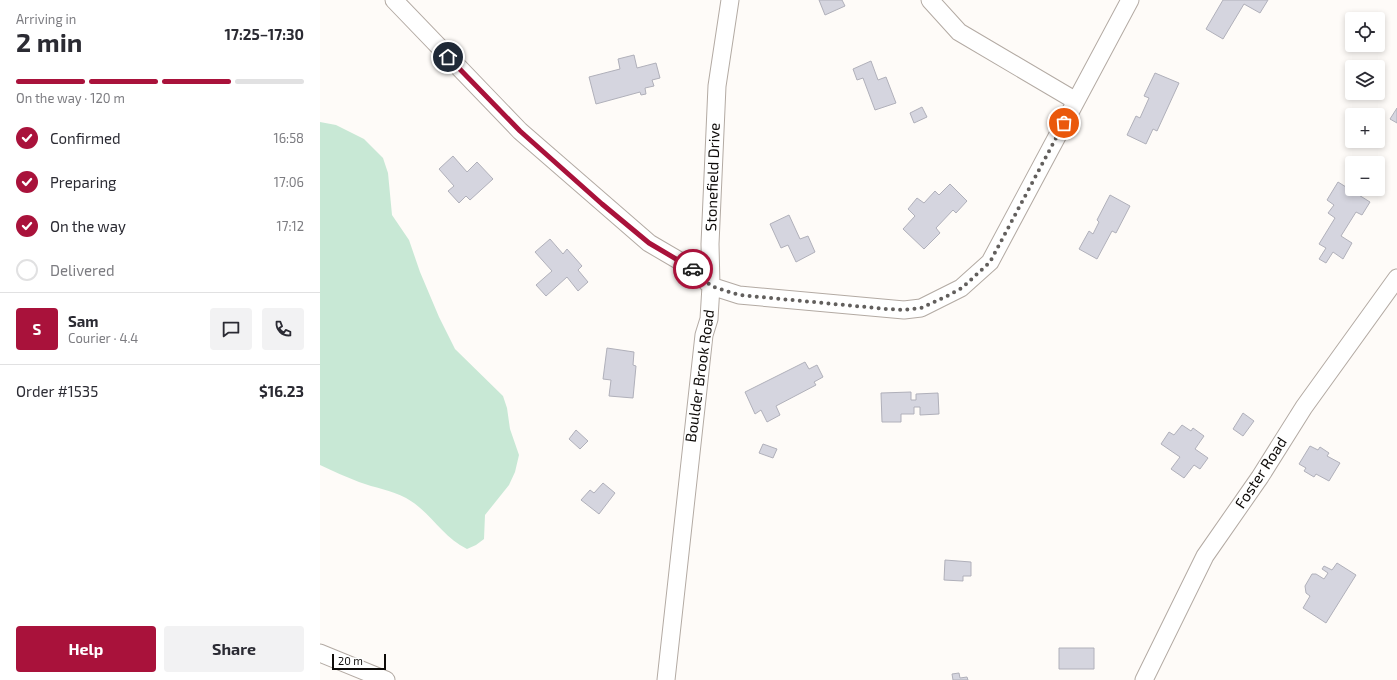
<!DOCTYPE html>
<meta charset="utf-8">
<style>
body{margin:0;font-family:"Exo 2",sans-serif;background:#f2f2f3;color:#2b2b33;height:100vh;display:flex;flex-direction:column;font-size:15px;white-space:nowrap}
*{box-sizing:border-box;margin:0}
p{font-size:13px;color:#7c7c81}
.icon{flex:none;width:22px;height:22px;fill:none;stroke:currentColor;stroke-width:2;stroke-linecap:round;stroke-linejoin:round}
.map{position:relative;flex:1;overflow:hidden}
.sheet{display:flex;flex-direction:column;background:#fff;width:320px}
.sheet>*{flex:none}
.controls{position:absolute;left:1025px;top:12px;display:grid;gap:8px}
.controls a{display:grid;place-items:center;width:40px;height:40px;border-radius:4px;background:#fff;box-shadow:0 2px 6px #0003;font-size:20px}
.scale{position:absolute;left:12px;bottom:10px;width:54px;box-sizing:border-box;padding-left:4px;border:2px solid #0e0b09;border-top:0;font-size:11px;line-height:14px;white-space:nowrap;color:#0e0b09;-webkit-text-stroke:3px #fff;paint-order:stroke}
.pin{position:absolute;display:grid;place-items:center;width:34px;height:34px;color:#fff;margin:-17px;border:2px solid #fff;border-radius:50%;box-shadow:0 1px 4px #0007}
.courier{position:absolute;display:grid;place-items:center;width:40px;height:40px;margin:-20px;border:3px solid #a9123b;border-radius:50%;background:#fff;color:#222;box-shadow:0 1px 5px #0007}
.headline em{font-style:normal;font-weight:700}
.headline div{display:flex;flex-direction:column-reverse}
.headline{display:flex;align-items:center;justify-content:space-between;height:68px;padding:0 16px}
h1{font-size:26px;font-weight:700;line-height:30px}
.bar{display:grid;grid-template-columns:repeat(4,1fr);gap:6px 4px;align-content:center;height:48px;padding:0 16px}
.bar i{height:5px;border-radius:3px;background:#e1e1e2}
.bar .active{background:#a9123b}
.bar p{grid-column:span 4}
.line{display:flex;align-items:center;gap:10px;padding:0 16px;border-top:1px solid #e1e1e2}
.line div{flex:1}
.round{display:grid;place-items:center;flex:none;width:42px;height:42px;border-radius:4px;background:#f2f2f3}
ol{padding:0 16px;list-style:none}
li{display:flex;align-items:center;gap:12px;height:44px}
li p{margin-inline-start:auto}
li .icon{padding:4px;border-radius:50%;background:#a9123b;color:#fff;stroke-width:4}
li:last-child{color:#7c7c81}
li i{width:22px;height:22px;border:2px solid #e1e1e2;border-radius:50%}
.cta{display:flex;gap:8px;margin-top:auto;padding:8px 16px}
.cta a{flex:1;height:46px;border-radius:4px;background:#a9123b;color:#fff;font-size:16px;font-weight:700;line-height:46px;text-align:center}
.cta a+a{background:#f2f2f3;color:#2b2b33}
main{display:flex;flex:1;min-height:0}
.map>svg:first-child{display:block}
.green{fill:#c8e8d5}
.building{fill:#d5d5df;stroke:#b0b0ba}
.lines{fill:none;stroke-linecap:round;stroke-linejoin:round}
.minor-casing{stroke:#b3aaa3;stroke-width:19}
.minor{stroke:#fff;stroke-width:17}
.done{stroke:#625f5d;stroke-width:4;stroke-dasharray:0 7.2}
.route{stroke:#a9123b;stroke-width:5}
.labels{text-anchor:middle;stroke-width:3;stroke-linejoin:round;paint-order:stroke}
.street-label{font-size:15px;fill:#0e0b09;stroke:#fff}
</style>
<main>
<section class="sheet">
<div class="headline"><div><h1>2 min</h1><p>Arriving in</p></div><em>17:25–17:30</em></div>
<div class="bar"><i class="active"></i><i class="active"></i><i class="active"></i><i></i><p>On the way · 120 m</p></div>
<ol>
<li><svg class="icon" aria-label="check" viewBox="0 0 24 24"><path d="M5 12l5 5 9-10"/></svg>Confirmed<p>16:58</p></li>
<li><svg class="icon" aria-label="check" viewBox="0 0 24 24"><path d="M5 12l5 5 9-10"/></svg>Preparing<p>17:06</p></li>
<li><svg class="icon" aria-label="check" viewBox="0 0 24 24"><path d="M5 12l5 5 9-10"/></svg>On the way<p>17:12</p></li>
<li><i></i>Delivered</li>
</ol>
<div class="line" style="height:72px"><b class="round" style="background:#a9123b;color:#fff">S</b><div><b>Sam</b><p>Courier · 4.4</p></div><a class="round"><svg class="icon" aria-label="chat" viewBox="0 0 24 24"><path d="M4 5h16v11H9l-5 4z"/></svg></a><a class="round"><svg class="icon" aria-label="phone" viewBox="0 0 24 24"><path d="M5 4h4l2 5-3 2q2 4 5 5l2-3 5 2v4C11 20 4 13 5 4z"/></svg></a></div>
<div class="line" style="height:52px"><div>Order #1535</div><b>$16.23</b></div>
<div class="cta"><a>Help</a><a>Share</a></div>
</section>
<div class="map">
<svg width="1077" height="680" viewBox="0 0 1077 680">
<rect width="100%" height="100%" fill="#fefbf8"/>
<path class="green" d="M 0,122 L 16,125 L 44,139 L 63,158 L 68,173 L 72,215 L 89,240 L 100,272 L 119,317 L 135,349 L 183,396 L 187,408 L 190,429 L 199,455 L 195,472 L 189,485 L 165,515 L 164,539 L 156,545 L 147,549 C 122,537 110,511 86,498 C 71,490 55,488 39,482 C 26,477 13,471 0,465 Z"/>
<path class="building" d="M 499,0 L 522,0 L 525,6 L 505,15 Z
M 903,0 L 948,0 L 940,13 L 924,4 L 903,39 L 886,29 Z
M 314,55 L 317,68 L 336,63 L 340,78 L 332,80 L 334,86 L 325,88 L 326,94 L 321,95 L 320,92 L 276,104 L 269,77 L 300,69 L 298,59 Z
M 551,61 L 558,80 L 566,77 L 576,103 L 555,110 L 543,78 L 537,80 L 533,69 Z
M 835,73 L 859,83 L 837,131 L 833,129 L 826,144 L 807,135 L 816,116 L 820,118 L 829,98 L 824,96 Z
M 602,107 L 607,117 L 594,123 L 590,113 Z
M 1077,108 L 1077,123 L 1070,119 Z
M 133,156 L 147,172 L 157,162 L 173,179 L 150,200 L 146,196 L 139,203 L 128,191 L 134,186 L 119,169 Z
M 1018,182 L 1050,202 L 1042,215 L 1036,212 L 1021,236 L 1032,243 L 1023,259 L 1013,252 L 1006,263 L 999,259 L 1006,248 L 999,244 L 1015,218 L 1008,213 L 1014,205 L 1007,200 Z
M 630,184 L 647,201 L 636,213 L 633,210 L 616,228 L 620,233 L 604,249 L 583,229 L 595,216 L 588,209 L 597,198 L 604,203 L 615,191 L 619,195 Z
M 790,195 L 810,206 L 796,233 L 792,231 L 777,259 L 759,249 L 769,231 L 773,234 L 779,222 L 777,220 Z
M 469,215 L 480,239 L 488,236 L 495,252 L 476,262 L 468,245 L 461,248 L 450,224 Z
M 230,239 L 243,254 L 247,249 L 262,266 L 258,270 L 268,282 L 258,291 L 247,277 L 226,296 L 216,285 L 232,271 L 215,252 Z
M 287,348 L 314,352 L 313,365 L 316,366 L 313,398 L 289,396 L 291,380 L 283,379 Z
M 485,362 L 489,369 L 497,365 L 503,377 L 494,382 L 496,385 L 456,406 L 460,415 L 447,422 L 441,410 L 435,414 L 425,392 Z
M 591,392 L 591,400 L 596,400 L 596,394 L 618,393 L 619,414 L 600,415 L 600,407 L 594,407 L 594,414 L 581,414 L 581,422 L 562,422 L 561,393 Z
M 923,413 L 934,421 L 923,436 L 913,429 Z
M 862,425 L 871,431 L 873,428 L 884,436 L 875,449 L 888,458 L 880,469 L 874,465 L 864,478 L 851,469 L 860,457 L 841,444 L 849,432 L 854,435 Z
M 256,430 L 268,441 L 260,449 L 249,439 Z
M 443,444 L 457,449 L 453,458 L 439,453 Z
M 990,446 L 998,450 L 1000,447 L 1009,453 L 1007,456 L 1020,463 L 1009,481 L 996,474 L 994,477 L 984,471 L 986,468 L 979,464 Z
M 283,483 L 295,493 L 279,514 L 261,500 L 270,490 L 274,493 Z
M 625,560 L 651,562 L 651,576 L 643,576 L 643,581 L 624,580 Z
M 1017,563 L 1036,575 L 1006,623 L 983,608 L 990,596 L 986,593 L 985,586 L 992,574 L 996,574 L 1004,579 L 1008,573 L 1002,569 L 1004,566 L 1012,570 Z
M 739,648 L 774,648 L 774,669 L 739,669 Z
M 639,673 L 640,678 L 647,677 L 648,680 L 633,680 L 632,674 Z"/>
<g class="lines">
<g class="minor-casing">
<path id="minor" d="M 74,0 L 200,131 L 329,243 L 370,267 L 391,286
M 610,0 L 639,32 L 756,101 L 810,0
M 391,286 L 390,244 L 397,86 L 410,0
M 0,653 L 66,680
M 346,680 L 384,335 L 389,319 L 391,286 L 419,295 L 584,310 L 601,308 L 641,288 L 670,262 L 756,101
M 824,680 L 885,556 L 940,477 L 984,407 L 1077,278"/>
</g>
<use href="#minor" class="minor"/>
</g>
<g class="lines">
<path class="done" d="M 373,269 L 391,286 L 419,295 L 567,309 L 584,310 L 601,308 L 627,296 L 642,288 L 670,262 L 744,123"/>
<path class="route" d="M 128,57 L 200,131 L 282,204 L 329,243 L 373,269"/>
</g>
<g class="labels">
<g class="street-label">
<text transform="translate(393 177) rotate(-88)" y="5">Stonefield Drive</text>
<text transform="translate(380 376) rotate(-82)" y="5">Boulder Brook Road</text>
<text transform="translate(941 473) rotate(-57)" y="5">Foster Road</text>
</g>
</g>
</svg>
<div class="controls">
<a><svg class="icon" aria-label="locate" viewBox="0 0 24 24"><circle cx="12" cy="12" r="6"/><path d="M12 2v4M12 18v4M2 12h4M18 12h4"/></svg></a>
<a><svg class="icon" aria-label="layers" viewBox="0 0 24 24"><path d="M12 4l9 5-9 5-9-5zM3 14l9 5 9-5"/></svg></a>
<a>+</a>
<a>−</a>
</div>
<div class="scale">20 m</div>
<div class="pin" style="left:744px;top:123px;background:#ea580c"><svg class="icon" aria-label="bag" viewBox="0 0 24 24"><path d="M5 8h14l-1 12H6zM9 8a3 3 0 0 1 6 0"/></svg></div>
<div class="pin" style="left:128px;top:57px;background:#1f2937"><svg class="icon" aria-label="home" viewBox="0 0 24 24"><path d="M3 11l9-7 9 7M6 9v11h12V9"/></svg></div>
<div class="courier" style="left:373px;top:269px"><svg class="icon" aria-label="car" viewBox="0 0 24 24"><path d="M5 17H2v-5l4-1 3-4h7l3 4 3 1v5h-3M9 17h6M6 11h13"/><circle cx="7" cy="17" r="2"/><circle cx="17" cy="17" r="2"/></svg></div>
</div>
</main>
